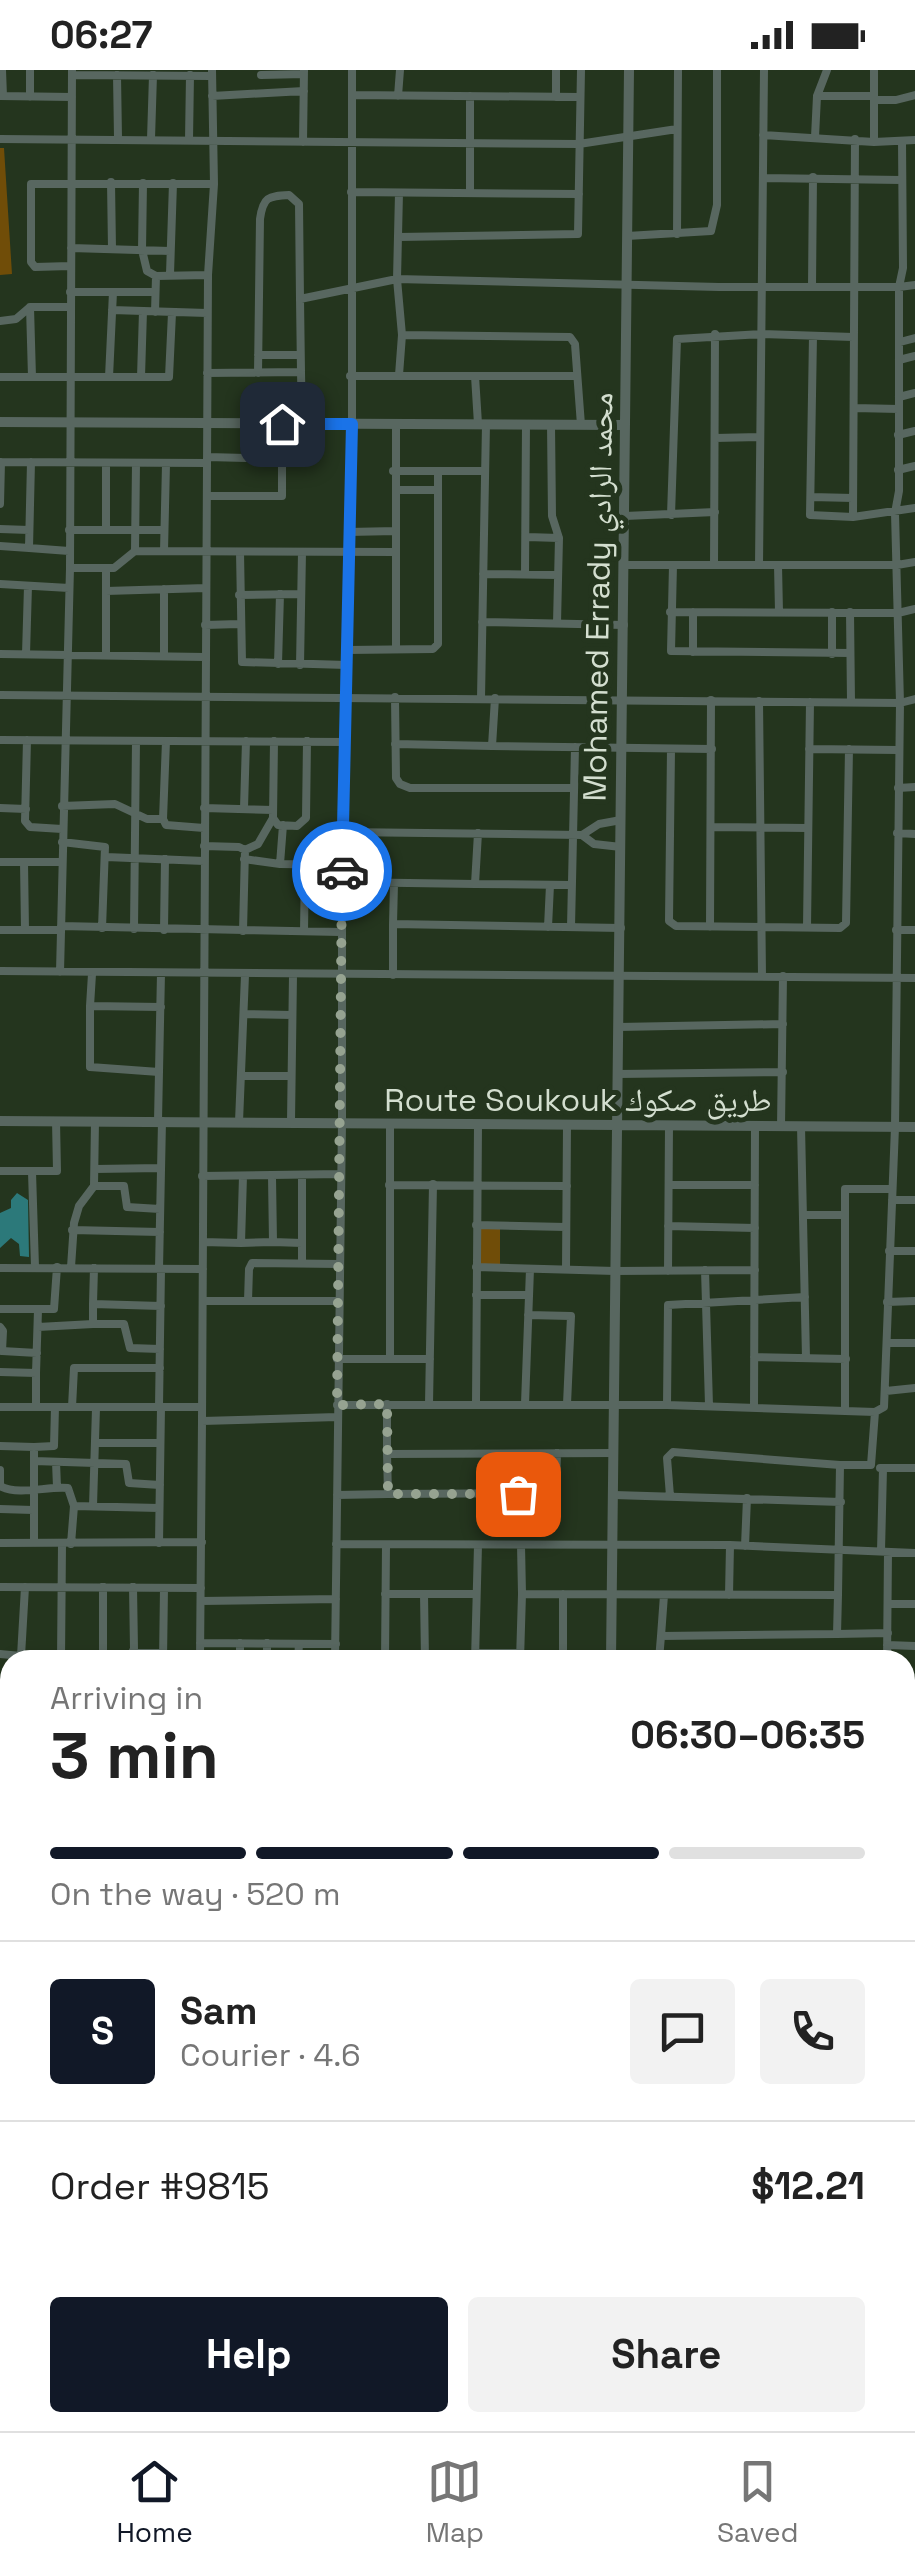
<!DOCTYPE html>
<meta charset="utf-8">
<style>
body{margin:0;font-family:"Space Grotesk","Noto Naskh Arabic",sans-serif;background:#f2f2f2;color:#222;height:100vh;display:flex;flex-direction:column;font-size:38px;white-space:nowrap}
*{box-sizing:border-box;margin:0}
p{font-size:32px;color:#767676}
.icon{flex:none;width:55px;height:55px;fill:none;stroke:currentColor;stroke-width:2;stroke-linecap:round;stroke-linejoin:round}
.map{position:relative;flex:1;overflow:hidden}
.drawer{position:absolute;left:0px;top:1580px;width:915px;height:782px;display:flex;flex-direction:column;background:#fff;border-radius:30px 30px 0 0;box-shadow:0 5px 15px #0003}
.drawer>*{flex:none}
.pin{position:absolute;display:grid;place-items:center;width:85px;height:85px;color:#fff;margin:-42px;border-radius:20px;box-shadow:0 5px 15px #0006}
.courier{position:absolute;display:grid;place-items:center;width:100px;height:100px;margin:-50px;border:8px solid #1a73e8;border-radius:50%;background:#fff;color:#222;box-shadow:0 2px 12px #0007}
.summary em{font-style:normal;font-weight:700}
.summary div{display:flex;flex-direction:column-reverse}
.summary{display:flex;align-items:center;justify-content:space-between;height:170px;padding:0 50px}
h1{font-size:65px;font-weight:700;line-height:75px}
.bar{display:grid;grid-template-columns:repeat(4,1fr);gap:15px 10px;align-content:center;height:120px;padding:0 50px}
.bar i{height:12px;border-radius:8px;background:#e0e0e0}
.bar .active{background:#111827}
.bar p{grid-column:span 4}
.line{display:flex;align-items:center;gap:25px;padding:0 50px;border-top:2px solid #e0e0e0}
.line div{flex:1}
.round{display:grid;place-items:center;flex:none;width:105px;height:105px;border-radius:10px;background:#f2f2f2}
.primary-button{display:flex;gap:20px;margin-top:auto;padding:20px 50px}
.primary-button a{flex:1;height:115px;border-radius:10px;background:#111827;color:#fff;font-size:40px;font-weight:700;line-height:115px;text-align:center}
.primary-button a+a{background:#f2f2f2;color:#222}
.status{display:flex;justify-content:space-between;align-items:center;height:70px;padding:0 50px;background:#fff;direction:ltr}
.status svg{height:28px;fill:currentColor}
.menu{display:flex;justify-content:space-around;align-items:center;height:140px;border-top:2px solid #e0e0e0;background:#fff;font-size:28px;color:#767676}
.menu a{display:grid;justify-items:center;gap:5px}
.menu .active{color:#111827}
.map>svg:first-child{display:block}
.green{fill:#704d08}
.water{fill:#2c797a}
.lines{fill:none;stroke-linecap:round;stroke-linejoin:round}
.minor{stroke:#586760;stroke-width:8}
.tertiary{stroke:#586760;stroke-width:10}
.primary{stroke:#7f9d90;stroke-width:12}
.done{stroke:#96a391;stroke-width:10;stroke-dasharray:0 18}
.route{stroke:#1a73e8;stroke-width:12}
.labels{text-anchor:middle;stroke-width:10;stroke-linejoin:round;paint-order:stroke}
.street-label{font-size:32px;fill:#d3decf;stroke:#24351e}
</style>
<div class="status"><b>06:27</b><svg viewBox="0 0 49 12"><path d="M0 12V9h3v3zM5 12V6h3v6zM10 12V3h3v9zM15 12V0h3v12zM26 1h20v11H26zM47 4h2v5h-2z"/></svg></div>
<div class="map">
<svg width="915" height="2361" viewBox="0 0 915 2361">
<rect width="100%" height="100%" fill="#24351e"/>
<path class="green" d="M 0,78 L 4,78 L 12,204 L 0,205 Z
M 478,1157 L 500,1158 L 500,1195 L 478,1195 Z"/>
<path class="water" d="M 17,1123 L 28,1130 L 29,1187 L 20,1186 L 19,1174 L 11,1168 L 0,1178 L 0,1143 L 11,1138 L 11,1130 Z"/>
<g class="lines">
<path class="minor" d="M 2,0 L 3,26
M 212,0 L 214,114 L 208,205 L 202,1351 L 337,1347
M 874,0 L 874,72
M 72,5 L 211,6
M 117,5 L 118,68
M 261,5 L 304,4
M 352,25 L 579,27
M 0,26 L 72,27
M 212,26 L 304,21
M 398,26 L 400,0
M 470,26 L 470,123
M 817,26 L 874,26
M 30,27 L 30,0
M 556,27 L 556,0
M 874,30 L 896,30 L 915,25
M 763,65 L 874,72 L 915,70
M 815,67 L 817,26 L 827,0
M 0,69 L 579,74 L 677,59
M 151,69 L 153,5
M 189,70 L 190,5
M 902,71 L 903,198 L 899,217 L 915,215
M 303,72 L 304,0
M 763,108 L 901,110
M 111,112 L 112,179
M 143,113 L 142,180 L 147,201 L 156,206
M 351,122 L 579,124
M 677,164 L 678,0
M 627,166 L 711,161 L 717,135 L 717,0
M 398,167 L 578,164 L 581,0
M 71,178 L 170,181
M 70,196 L 35,197 L 31,192 L 31,114 L 214,114
M 170,204 L 173,113
M 812,216 L 813,107
M 70,222 L 113,222 L 109,307
M 113,222 L 155,222
M 30,237 L 32,307
M 112,240 L 207,243
M 155,242 L 156,206 L 208,205
M 0,251 L 16,249 L 30,237 L 70,237
M 402,265 L 570,267 L 575,274 L 581,355
M 813,266 L 810,445 L 853,447 L 915,438
M 900,272 L 915,268
M 258,285 L 300,285
M 899,290 L 915,286
M 301,302 L 300,229 L 397,209 L 719,217 L 899,217 L 899,421 L 895,443 L 900,633 L 895,1057 L 884,1337 L 875,1342 L 667,1335 L 337,1335
M 207,303 L 301,302 L 302,354
M 258,303 L 260,149 C 263,127 268,126 289,125 L 299,134 L 300,229
M 399,305 L 402,265 L 397,209 L 399,123
M 350,306 L 577,306
M 475,306 L 478,354
M 0,307 L 169,307 L 172,243
M 141,307 L 143,241
M 899,327 L 915,323
M 854,338 L 899,339
M 396,354 L 396,579
M 551,355 L 552,446 L 559,468 L 557,553
M 898,365 L 915,361
M 715,368 L 760,367
M 207,387 L 282,389
M 0,392 L 207,393
M 31,392 L 29,478 L 69,481
M 898,400 L 915,396
M 393,401 L 485,401
M 396,420 L 438,420
M 207,426 L 282,426 L 282,353
M 811,427 L 853,428
M 0,434 L 1,392
M 671,445 L 677,269 L 762,264 L 853,267
M 625,446 L 715,442
M 853,447 L 855,69
M 0,459 L 29,460
M 106,459 L 106,393
M 69,460 L 164,460
M 348,462 L 396,461
M 527,467 L 559,468
M 0,476 L 29,478
M 135,481 L 396,482
M 164,481 L 166,394
M 240,482 L 242,592 L 347,595
M 624,495 L 897,495 L 915,492
M 673,495 L 671,581 L 850,583
M 714,495 L 715,264
M 759,495 L 764,0
M 778,495 L 779,542
M 70,498 L 114,498 L 135,481 L 136,393
M 106,498 L 106,585
M 483,504 L 558,505
M 525,504 L 526,354
M 0,514 L 69,518
M 106,521 L 206,518
M 239,525 L 301,524
M 670,542 L 898,543 L 915,539
M 693,542 L 693,582
M 850,542 L 851,632
M 482,552 L 624,555
M 205,555 L 239,554
M 347,580 L 433,579 L 438,574 L 438,402
M 0,584 L 205,587
M 26,584 L 28,516
M 832,584 L 832,542
M 164,586 L 164,519
M 278,594 L 280,524
M 300,595 L 302,482
M 0,625 L 900,633 L 915,629
M 395,627 L 396,708 L 400,714 L 410,718 L 574,718
M 481,628 L 486,354
M 759,631 L 762,906
M 0,670 L 346,672
M 27,670 L 25,751 L 30,757 L 62,759
M 166,671 L 163,749 L 166,755 L 204,758
M 274,671 L 273,748 L 278,755 L 297,756 L 306,748 L 307,671
M 395,674 L 492,676 L 495,628
M 492,676 L 712,679
M 671,679 L 669,851 L 676,856 L 840,858 L 846,853 L 849,679
M 809,679 L 898,680
M 898,718 L 915,717
M 62,736 L 115,734 L 147,749 L 163,749
M 0,738 L 26,739
M 204,738 L 273,740
M 244,738 L 246,671
M 712,757 L 807,758
M 342,762 L 582,765 L 599,754 L 621,750
M 897,763 L 915,764
M 582,765 L 594,774 L 621,777
M 62,772 L 105,777 L 102,858
M 204,776 L 239,777 L 245,780 L 243,861
M 245,780 L 258,774 L 273,748
M 106,787 L 204,791
M 244,789 L 280,794 L 342,795
M 0,792 L 61,792
M 24,792 L 25,860
M 280,794 L 283,755
M 342,812 L 475,814 L 478,763
M 475,814 L 572,815
M 393,854 L 394,813
M 61,856 L 341,862
M 548,857 L 550,815
M 571,857 L 575,677
M 710,857 L 711,630
M 807,857 L 810,632
M 134,859 L 136,671
M 0,860 L 60,860
M 164,860 L 165,789
M 896,860 L 915,860
M 304,861 L 305,795
M 0,901 L 915,908
M 60,902 L 70,498 L 72,0
M 92,904 L 90,936 L 161,937
M 393,905 L 393,854 L 621,858
M 90,936 L 90,997 L 159,1002
M 244,944 L 292,945
M 618,957 L 783,954
M 618,1004 L 783,1002
M 242,1006 L 291,1006
M 158,1051 L 161,903
M 239,1052 L 245,905
M 291,1052 L 293,905
M 801,1056 L 806,1288
M 781,1057 L 783,906
M 95,1099 L 161,1098
M 0,1101 L 57,1101 L 56,1051
M 32,1102 L 35,1197
M 302,1105 L 302,1193
M 202,1106 L 341,1104
M 389,1115 L 567,1116
M 669,1115 L 755,1115
M 94,1116 L 124,1116 L 127,1137 L 160,1139
M 892,1130 L 915,1130
M 804,1145 L 845,1145
M 476,1155 L 566,1157
M 668,1156 L 755,1158
M 72,1160 L 160,1162
M 203,1172 L 241,1173 L 243,1106
M 273,1172 L 302,1173
M 241,1173 L 273,1172 L 272,1107
M 889,1181 L 915,1181
M 71,1197 L 74,1153 L 79,1136 L 94,1116 L 95,1051
M 476,1197 L 615,1201 L 755,1200
M 0,1198 L 203,1199
M 566,1198 L 567,1056
M 159,1199 L 162,1051
M 705,1200 L 709,1335
M 668,1201 L 669,1056
M 476,1225 L 527,1225
M 203,1231 L 338,1231
M 248,1231 L 249,1199 L 252,1193 L 339,1194
M 887,1232 L 915,1231
M 93,1234 L 94,1198
M 0,1239 L 54,1239 L 57,1197
M 528,1245 L 571,1246 L 567,1334
M 93,1254 L 124,1254 L 130,1278 L 160,1279
M 0,1257 L 3,1261 L 2,1281 L 37,1283
M 38,1257 L 93,1254 L 93,1234 L 161,1236
M 887,1273 L 915,1273
M 754,1287 L 846,1289
M 390,1288 L 390,1053
M 337,1289 L 430,1289
M 0,1302 L 36,1303 L 36,1337
M 36,1303 L 38,1240
M 886,1321 L 915,1318
M 476,1333 L 478,1055
M 387,1334 L 387,1384
M 429,1334 L 433,1114
M 525,1334 L 530,1199
M 667,1335 L 668,1235 L 805,1227
M 754,1336 L 755,1057
M 0,1337 L 201,1337
M 72,1337 L 74,1298 L 160,1298
M 159,1337 L 161,1199
M 845,1341 L 845,1119 L 892,1119
M 95,1373 L 160,1373
M 0,1376 L 34,1377 L 34,1473
M 34,1377 L 54,1376 L 55,1337
M 557,1383 L 556,1421 L 550,1423 L 388,1424 L 387,1384 L 614,1383
M 34,1391 L 126,1394 L 129,1413 L 160,1415
M 56,1392 L 57,1417
M 880,1398 L 915,1398
M 0,1400 L 0,1413
M 0,1416 C 20,1426 46,1416 68,1418 L 74,1436
M 337,1425 L 388,1424
M 614,1425 L 841,1432
M 670,1426 L 667,1388 L 673,1382 L 840,1395
M 93,1436 L 96,1338
M 0,1439 L 33,1440
M 0,1473 L 202,1472
M 159,1473 L 161,1337
M 71,1474 L 74,1436 L 159,1438
M 336,1474 L 730,1475 L 915,1483
M 521,1475 L 522,1524
M 745,1476 L 747,1428
M 881,1481 L 883,1399
M 0,1517 L 201,1518
M 385,1524 L 476,1524
M 424,1524 L 425,1590
M 664,1525 L 661,1566 L 837,1564
M 729,1525 L 730,1475
M 838,1525 L 837,1564 L 888,1563
M 201,1531 L 336,1529
M 888,1534 L 915,1534
M 200,1573 L 336,1574
M 240,1573 L 240,1590
M 267,1573 L 267,1590
M 887,1575 L 915,1576
M 133,1583 L 163,1583
M 475,1583 L 520,1583
M 0,1584 L 21,1586 L 21,1590
M 61,1585 L 121,1586 L 121,1590
M 336,1585 L 385,1585
M 21,1586 L 25,1517
M 103,1586 L 103,1517
M 121,1586 L 130,1586 L 134,1579 L 133,1517
M 61,1590 L 62,1474
M 163,1590 L 164,1518
M 200,1590 L 202,1351
M 298,1590 L 299,1574
M 335,1590 L 342,1053 L 342,762 L 352,354 L 352,0
M 385,1590 L 386,1476
M 475,1590 L 478,1475
M 520,1590 L 522,1524 L 838,1525 L 840,1395 L 871,1395 L 875,1342
M 563,1590 L 563,1524
M 659,1590 L 661,1566
M 887,1590 L 888,1482
M 905,1622 L 915,1622
M 0,1641 L 10,1641
M 0,1708 L 10,1707
M 0,1743 L 10,1743
M 905,1762 L 915,1762
M 0,1785 L 10,1785
M 905,1809 L 915,1809
M 0,1875 L 10,1876
M 905,1904 L 915,1904
M 0,1920 L 10,1919
M 0,1983 L 10,1983
M 905,2089 L 915,2089
M 905,2142 L 915,2143
M 4,2146 L 5,2080
M 0,2167 L 10,2167
M 905,2181 L 915,2180
M 0,2209 L 10,2209
M 905,2220 L 915,2220
M 905,2256 L 915,2256
M 905,2280 L 915,2281
M 0,2308 L 10,2308
M 905,2323 L 915,2323
M 0,2346 L 10,2346
M 164,2352 L 164,2361
M 191,2352 L 209,2353
M 835,2352 L 836,2361
M 875,2352 L 876,2361
M 375,2356 L 441,2357
M 254,2358 L 330,2359 L 336,2352
M 62,2361 L 63,2352
M 97,2361 L 97,2352
M 488,2361 L 697,2361
M 747,2361 L 748,2352"/>
<path class="tertiary" d="M 0,352 L 625,355
M 0,1051 L 915,1057
M 611,1590 L 629,0"/>
<path class="primary" d="M 0,2032 L 10,2032
M 905,2042 L 915,2042"/>
</g>
<g class="lines">
<path class="done" d="M 342,801 L 337,1335 L 387,1334 L 388,1424 L 518,1424"/>
<path class="route" d="M 282,354 L 352,354 L 342,801"/>
</g>
<g class="labels">
<g class="street-label">
<text transform="translate(598 527) rotate(-89)" y="11">Mohamed Errady محمد الرادي</text>
<text x="578" y="1041">Route Soukouk طريق صكوك</text>
</g>
</g>
</svg>
<div class="pin" style="left:518px;top:1424px;background:#ea580c"><svg class="icon" aria-label="bag" viewBox="0 0 24 24"><path d="M5 8h14l-1 12H6zM9 8a3 3 0 0 1 6 0"/></svg></div>
<div class="pin" style="left:282px;top:354px;background:#1f2937"><svg class="icon" aria-label="home" viewBox="0 0 24 24"><path d="M3 11l9-7 9 7M6 9v11h12V9"/></svg></div>
<div class="courier" style="left:342px;top:801px"><svg class="icon" aria-label="car" viewBox="0 0 24 24"><path d="M5 17H2v-5l4-1 3-4h7l3 4 3 1v5h-3M9 17h6M6 11h13"/><circle cx="7" cy="17" r="2"/><circle cx="17" cy="17" r="2"/></svg></div>
<section class="drawer">
<div class="summary"><div><h1>3 min</h1><p>Arriving in</p></div><em>06:30–06:35</em></div>
<div class="bar"><i class="active"></i><i class="active"></i><i class="active"></i><i></i><p>On the way · 520 m</p></div>
<div class="line" style="height:180px"><b class="round" style="background:#111827;color:#fff">S</b><div><b>Sam</b><p>Courier · 4.6</p></div><a class="round"><svg class="icon" aria-label="chat" viewBox="0 0 24 24"><path d="M4 5h16v11H9l-5 4z"/></svg></a><a class="round"><svg class="icon" aria-label="phone" viewBox="0 0 24 24"><path d="M5 4h4l2 5-3 2q2 4 5 5l2-3 5 2v4C11 20 4 13 5 4z"/></svg></a></div>
<div class="line" style="height:130px"><div>Order #9815</div><b>$12.21</b></div>
<div class="primary-button"><a>Help</a><a>Share</a></div>
</section>
</div>
<nav class="menu">
<a class="active"><svg class="icon" aria-label="home" viewBox="0 0 24 24"><path d="M3 11l9-7 9 7M6 9v11h12V9"/></svg>Home</a>
<a><svg class="icon" aria-label="map" viewBox="0 0 24 24"><path d="M3 6l6-2 6 2 6-2v14l-6 2-6-2-6 2zM9 4v14M15 6v14"/></svg>Map</a>
<a><svg class="icon" aria-label="saved" viewBox="0 0 24 24"><path d="M7 4h10v16l-5-4-5 4z"/></svg>Saved</a>
</nav>
